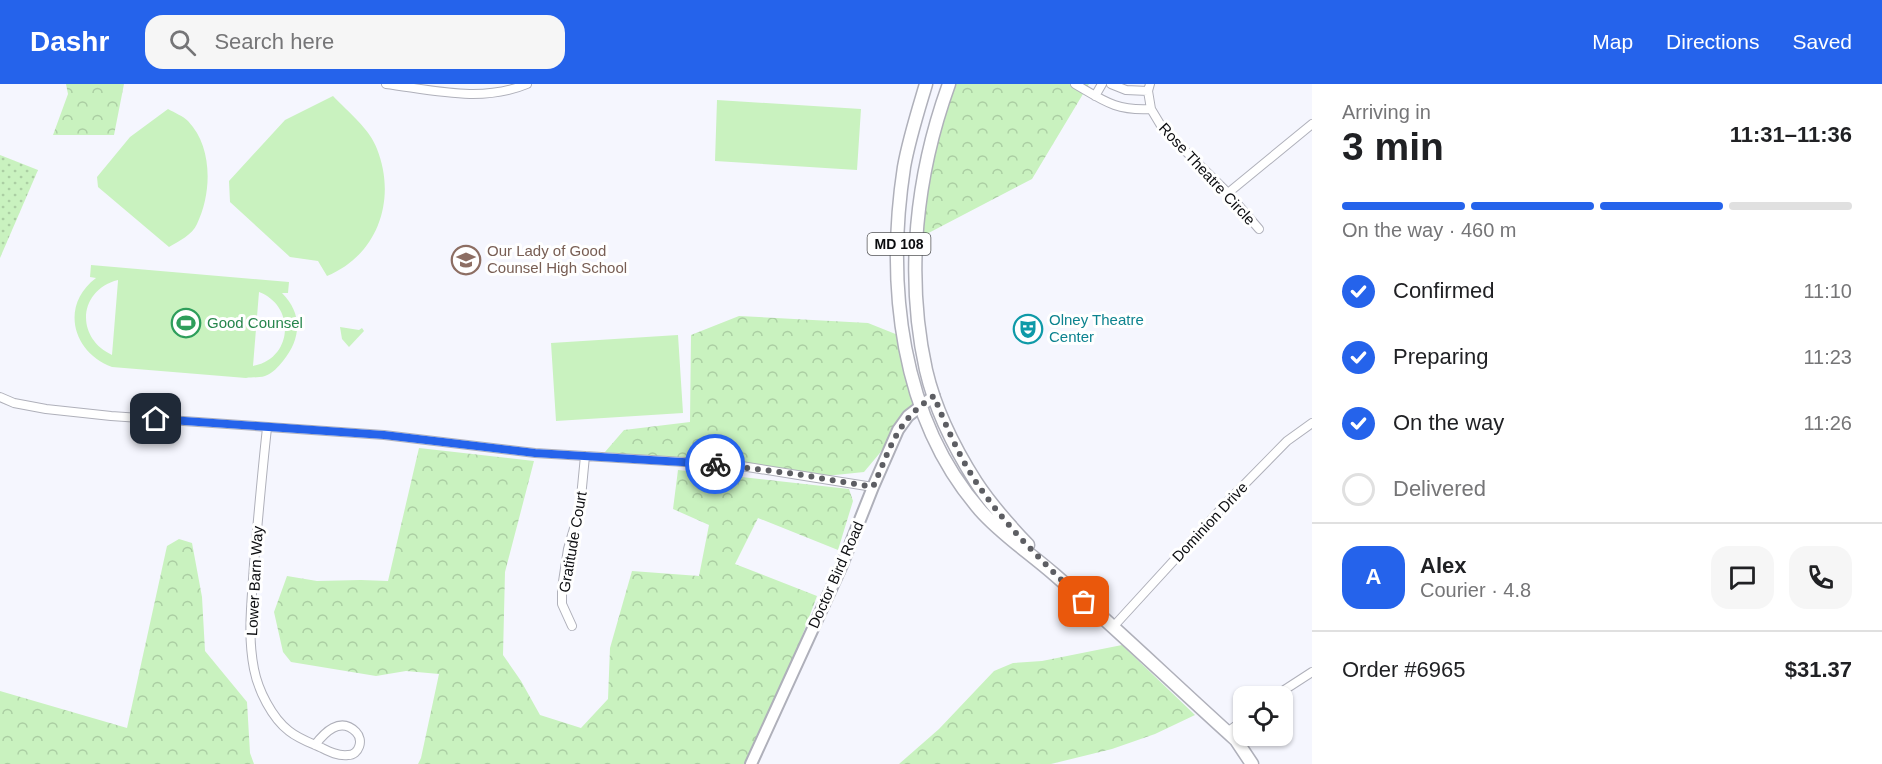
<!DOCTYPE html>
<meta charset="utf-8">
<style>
body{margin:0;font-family:Helvetica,sans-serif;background:#f6f6f6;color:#202124;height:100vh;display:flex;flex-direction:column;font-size:22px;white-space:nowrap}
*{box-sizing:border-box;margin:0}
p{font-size:20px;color:#757577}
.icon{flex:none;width:33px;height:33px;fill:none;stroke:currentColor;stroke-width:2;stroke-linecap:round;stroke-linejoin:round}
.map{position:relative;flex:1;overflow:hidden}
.side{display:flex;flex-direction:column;background:#fff;width:570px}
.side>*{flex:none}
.tools{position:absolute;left:1233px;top:602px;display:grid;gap:12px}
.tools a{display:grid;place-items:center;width:60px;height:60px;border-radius:12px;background:#fff;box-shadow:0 2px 4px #0004;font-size:30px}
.pin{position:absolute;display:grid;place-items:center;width:51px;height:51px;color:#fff;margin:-26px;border-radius:12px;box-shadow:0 3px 9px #0006}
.courier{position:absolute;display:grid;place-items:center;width:60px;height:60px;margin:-30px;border:4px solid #2563eb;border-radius:50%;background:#fff;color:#222;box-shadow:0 2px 8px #0007}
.head em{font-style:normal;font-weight:800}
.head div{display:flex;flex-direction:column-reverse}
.head{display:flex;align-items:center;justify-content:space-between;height:102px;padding:0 30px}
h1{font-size:39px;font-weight:800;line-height:45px}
.bar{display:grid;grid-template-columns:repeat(4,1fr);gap:9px 6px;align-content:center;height:72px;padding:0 30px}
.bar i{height:8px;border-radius:4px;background:#e0e0e0}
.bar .selected{background:#2563eb}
.bar p{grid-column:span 4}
.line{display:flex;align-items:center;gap:15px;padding:0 30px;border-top:2px solid #e0e0e0}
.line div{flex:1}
.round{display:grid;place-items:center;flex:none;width:63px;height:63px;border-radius:18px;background:#f6f6f6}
ol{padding:0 30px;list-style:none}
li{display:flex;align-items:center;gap:18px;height:66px}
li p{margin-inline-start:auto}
li .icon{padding:6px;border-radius:50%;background:#2563eb;color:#fff;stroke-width:4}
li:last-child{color:#757577}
li i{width:33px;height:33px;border:3px solid #e0e0e0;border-radius:50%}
header{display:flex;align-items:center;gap:36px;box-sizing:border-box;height:84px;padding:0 30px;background:#2563eb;color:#fff}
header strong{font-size:28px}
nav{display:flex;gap:33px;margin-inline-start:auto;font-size:21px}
.search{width:420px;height:54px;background:#f6f6f6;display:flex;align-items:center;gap:15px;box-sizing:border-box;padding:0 21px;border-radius:18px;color:#757577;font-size:22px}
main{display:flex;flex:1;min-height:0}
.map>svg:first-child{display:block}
.grass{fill:url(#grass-dots)}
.forest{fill:url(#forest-crowns)}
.pitch{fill:#c9f2bf;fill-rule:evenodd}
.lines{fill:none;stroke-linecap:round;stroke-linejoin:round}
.minor-casing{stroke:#afb0ba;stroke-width:10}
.secondary-casing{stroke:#afb0ba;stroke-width:14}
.primary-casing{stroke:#afb0ba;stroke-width:15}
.minor{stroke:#fff;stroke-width:8}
.secondary{stroke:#fff;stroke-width:10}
.primary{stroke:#fff;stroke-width:12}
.done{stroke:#5d5e63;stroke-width:6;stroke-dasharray:0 10.8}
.route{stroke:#2563eb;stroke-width:8}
.labels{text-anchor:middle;stroke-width:6;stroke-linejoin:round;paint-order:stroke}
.shield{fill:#fff;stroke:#545557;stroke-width:1.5}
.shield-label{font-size:14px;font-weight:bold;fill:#0b0c0f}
.street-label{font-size:15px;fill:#0b0c0f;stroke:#fff}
.education-label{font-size:15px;fill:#785e54;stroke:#fff;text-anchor:start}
.culture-label{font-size:15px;fill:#0d838f;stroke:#fff;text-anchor:start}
.leisure-label{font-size:15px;fill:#27864d;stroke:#fff;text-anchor:start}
</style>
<header>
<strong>Dashr</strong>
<div class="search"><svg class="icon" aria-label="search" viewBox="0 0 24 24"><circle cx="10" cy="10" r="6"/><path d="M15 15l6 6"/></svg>Search here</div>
<nav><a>Map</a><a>Directions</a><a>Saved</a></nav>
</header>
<main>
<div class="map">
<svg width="1312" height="680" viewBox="0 0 1312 680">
<defs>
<pattern id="grass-dots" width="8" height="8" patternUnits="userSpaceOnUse" patternTransform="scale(1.5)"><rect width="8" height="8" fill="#c9f2bf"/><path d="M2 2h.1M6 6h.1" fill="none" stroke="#abcea3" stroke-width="1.8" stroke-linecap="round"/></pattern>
<pattern id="forest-crowns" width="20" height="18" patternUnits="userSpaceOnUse" patternTransform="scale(1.5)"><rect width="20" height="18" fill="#c9f2bf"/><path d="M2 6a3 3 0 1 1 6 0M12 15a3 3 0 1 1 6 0" fill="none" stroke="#abcea3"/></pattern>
</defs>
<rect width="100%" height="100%" fill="#f5f6fe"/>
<path class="grass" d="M 0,71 L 38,86 L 0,174 Z"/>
<path class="forest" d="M 66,0 L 124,0 L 114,51 L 53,51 L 68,10 Z
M 949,0 L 1089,0 L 1032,95 L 917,155 Z
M 739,232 L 868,239 L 903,253 L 920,321 L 864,388 L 816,393 L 605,368 L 624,346 L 690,338 L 691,251 Z
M 419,364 L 534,377 L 505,488 L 503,571 L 521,597 L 540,631 L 581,644 L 608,615 L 610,564 L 632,487 L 699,492 L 709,441 L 673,425 L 678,386 L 849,405 L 853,417 L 838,466 L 758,434 L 735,480 L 817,512 L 765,651 L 751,680 L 418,680 L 421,674 L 439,590 L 406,587 L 376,592 L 291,578 L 283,568 L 274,528 L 287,492 L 317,497 L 361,496 L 388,497 Z
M 179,455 L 192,459 L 202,513 L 205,567 L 247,618 L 250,669 L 254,680 L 0,680 L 0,607 L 127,644 L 167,462 Z
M 1122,561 L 1195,631 L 1155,650 L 1112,665 L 1051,680 L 899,680 L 939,645 L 994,587 L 1013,579 L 1042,577 Z"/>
<path class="pitch" d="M 333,12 C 348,28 370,45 377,65 C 397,115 378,171 327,192 L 318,177 L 290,173 L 230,118 L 229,97 L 285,36 Z
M 717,16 L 861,25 L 857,86 L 715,77 Z
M 168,25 C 175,29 183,32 188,37 C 213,63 212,109 197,140 C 192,151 179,157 169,163 L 98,103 L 97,93 L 130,53 Z
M 91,181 L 289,198 L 288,209 L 282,209 C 303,230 301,255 283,277 C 278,283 273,289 265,292 C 259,294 252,293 246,294 L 112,283 C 72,268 60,221 96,194 L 90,193 ZM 118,196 L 118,197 L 112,271 C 75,254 78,206 118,196 ZM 259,208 C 296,222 293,275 253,282 Z
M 340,243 L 359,246 L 362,244 L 364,247 L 349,263 L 342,255 Z
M 678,251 L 683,329 L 556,337 L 551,259 Z"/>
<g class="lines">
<g class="minor-casing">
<path id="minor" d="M 386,0 C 433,6 482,19 527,0
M 1075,0 C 1104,17 1116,27 1151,25
M 1111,0 L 1126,6 L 1148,7
M 1150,0 L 1148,7 L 1151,25 L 1163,45 L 1228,109 L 1259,145
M 1095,12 L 1102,0
M 1228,109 L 1312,40
M 0,313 L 14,319 L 46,325 L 111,332 L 384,351 L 535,369 L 735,381 L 873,403
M 267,344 C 262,389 258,435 254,480 C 252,515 247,550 254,585 C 258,606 272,634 289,647 C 299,655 311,659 322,664 C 330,668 338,672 348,671 C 359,671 364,656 356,648 C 340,632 324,649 315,661
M 572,542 L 562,520 L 562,504 L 568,465 L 580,424 L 585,372
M 1113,543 L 1231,414 L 1287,357 L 1312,339
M 1275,612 L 1312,588
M 1227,648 L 1244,636"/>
</g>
<g class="secondary-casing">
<path id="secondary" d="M 751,680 L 842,481 L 873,403 L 898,346 L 908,332 L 934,312"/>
</g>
<g class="primary-casing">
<path id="primary" d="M 926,0 C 918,27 909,55 904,83 C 886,200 900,334 980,426 C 1002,451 1030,469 1055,491 C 1117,545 1175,601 1236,656 L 1252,680
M 949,0 C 916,91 905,191 926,286 C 935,325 955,365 976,398 C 991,421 1009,441 1028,461"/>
</g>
<use href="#minor" class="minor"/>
<use href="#secondary" class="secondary"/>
<use href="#primary" class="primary"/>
</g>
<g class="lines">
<path class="done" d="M 715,380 L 796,390 L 873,403 C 891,363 896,337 934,312 C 946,342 959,372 976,398 C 1006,443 1046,481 1084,518"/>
<path class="route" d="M 156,335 L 384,351 L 535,369 L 715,380"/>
</g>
<defs>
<g id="school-ring" transform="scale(1.5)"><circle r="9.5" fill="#fff" stroke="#8d6e63" stroke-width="1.5"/><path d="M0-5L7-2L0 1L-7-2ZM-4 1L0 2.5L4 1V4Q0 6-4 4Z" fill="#8d6e63"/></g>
<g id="stadium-ring" transform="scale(1.5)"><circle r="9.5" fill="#fff" stroke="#2e9e5b" stroke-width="1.5"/><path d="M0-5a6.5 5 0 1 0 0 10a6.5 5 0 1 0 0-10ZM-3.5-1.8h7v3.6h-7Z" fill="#2e9e5b"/></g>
<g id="theatre-ring" transform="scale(1.5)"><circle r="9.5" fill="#fff" stroke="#0f9aa8" stroke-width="1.5"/><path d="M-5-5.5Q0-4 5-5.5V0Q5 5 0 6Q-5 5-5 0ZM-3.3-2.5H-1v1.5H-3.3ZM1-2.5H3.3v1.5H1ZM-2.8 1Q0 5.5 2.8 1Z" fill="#0f9aa8"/></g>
</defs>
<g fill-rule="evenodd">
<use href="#school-ring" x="466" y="176"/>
<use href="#stadium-ring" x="186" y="239"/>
<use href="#theatre-ring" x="1028" y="245"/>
</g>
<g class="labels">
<rect class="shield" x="867.5" y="149" width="63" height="22" rx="4.5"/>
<g class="shield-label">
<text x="899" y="165">MD 108</text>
</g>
<g class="street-label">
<text transform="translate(1207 90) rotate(47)" y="5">Rose Theatre Circle</text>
<text transform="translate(1210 438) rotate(-47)" y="5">Dominion Drive</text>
<text transform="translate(573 458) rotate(-80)" y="5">Gratitude Court</text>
<text transform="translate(836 491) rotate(-66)" y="5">Doctor Bird Road</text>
<text transform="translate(255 497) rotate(-87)" y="5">Lower Barn Way</text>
</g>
<g class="education-label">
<text x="487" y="172">Our Lady of Good<tspan x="487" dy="17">Counsel High School</tspan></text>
</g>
<g class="culture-label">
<text x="1049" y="241">Olney Theatre<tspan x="1049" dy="17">Center</tspan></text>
</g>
<g class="leisure-label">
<text x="207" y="244">Good Counsel</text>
</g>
</g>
</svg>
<div class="tools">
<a><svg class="icon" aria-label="locate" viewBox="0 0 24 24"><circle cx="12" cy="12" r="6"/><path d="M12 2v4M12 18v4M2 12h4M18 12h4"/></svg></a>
</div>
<div class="pin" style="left:1084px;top:518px;background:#ea580c"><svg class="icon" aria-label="bag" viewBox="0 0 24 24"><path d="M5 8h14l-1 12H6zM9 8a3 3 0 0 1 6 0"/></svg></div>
<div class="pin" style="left:156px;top:335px;background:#1f2937"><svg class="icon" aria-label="home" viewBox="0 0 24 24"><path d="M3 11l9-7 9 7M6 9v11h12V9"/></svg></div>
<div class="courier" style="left:715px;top:380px"><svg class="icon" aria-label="bike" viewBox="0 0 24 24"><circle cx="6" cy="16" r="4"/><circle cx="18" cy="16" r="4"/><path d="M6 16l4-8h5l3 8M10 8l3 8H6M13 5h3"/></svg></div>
</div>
<section class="side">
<div class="head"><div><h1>3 min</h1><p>Arriving in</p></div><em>11:31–11:36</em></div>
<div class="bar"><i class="selected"></i><i class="selected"></i><i class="selected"></i><i></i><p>On the way · 460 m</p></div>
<ol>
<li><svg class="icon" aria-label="check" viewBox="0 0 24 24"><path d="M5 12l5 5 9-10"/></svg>Confirmed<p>11:10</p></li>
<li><svg class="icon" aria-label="check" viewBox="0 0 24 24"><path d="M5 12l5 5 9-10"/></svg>Preparing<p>11:23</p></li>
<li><svg class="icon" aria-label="check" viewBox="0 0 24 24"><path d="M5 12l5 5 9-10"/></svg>On the way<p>11:26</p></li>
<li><i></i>Delivered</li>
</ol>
<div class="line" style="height:108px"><b class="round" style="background:#2563eb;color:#fff">A</b><div><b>Alex</b><p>Courier · 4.8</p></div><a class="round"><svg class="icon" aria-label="chat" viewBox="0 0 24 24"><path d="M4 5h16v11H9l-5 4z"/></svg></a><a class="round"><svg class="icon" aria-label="phone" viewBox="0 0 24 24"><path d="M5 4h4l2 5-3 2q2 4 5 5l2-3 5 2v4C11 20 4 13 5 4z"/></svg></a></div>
<div class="line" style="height:78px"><div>Order #6965</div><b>$31.37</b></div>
</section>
</main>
